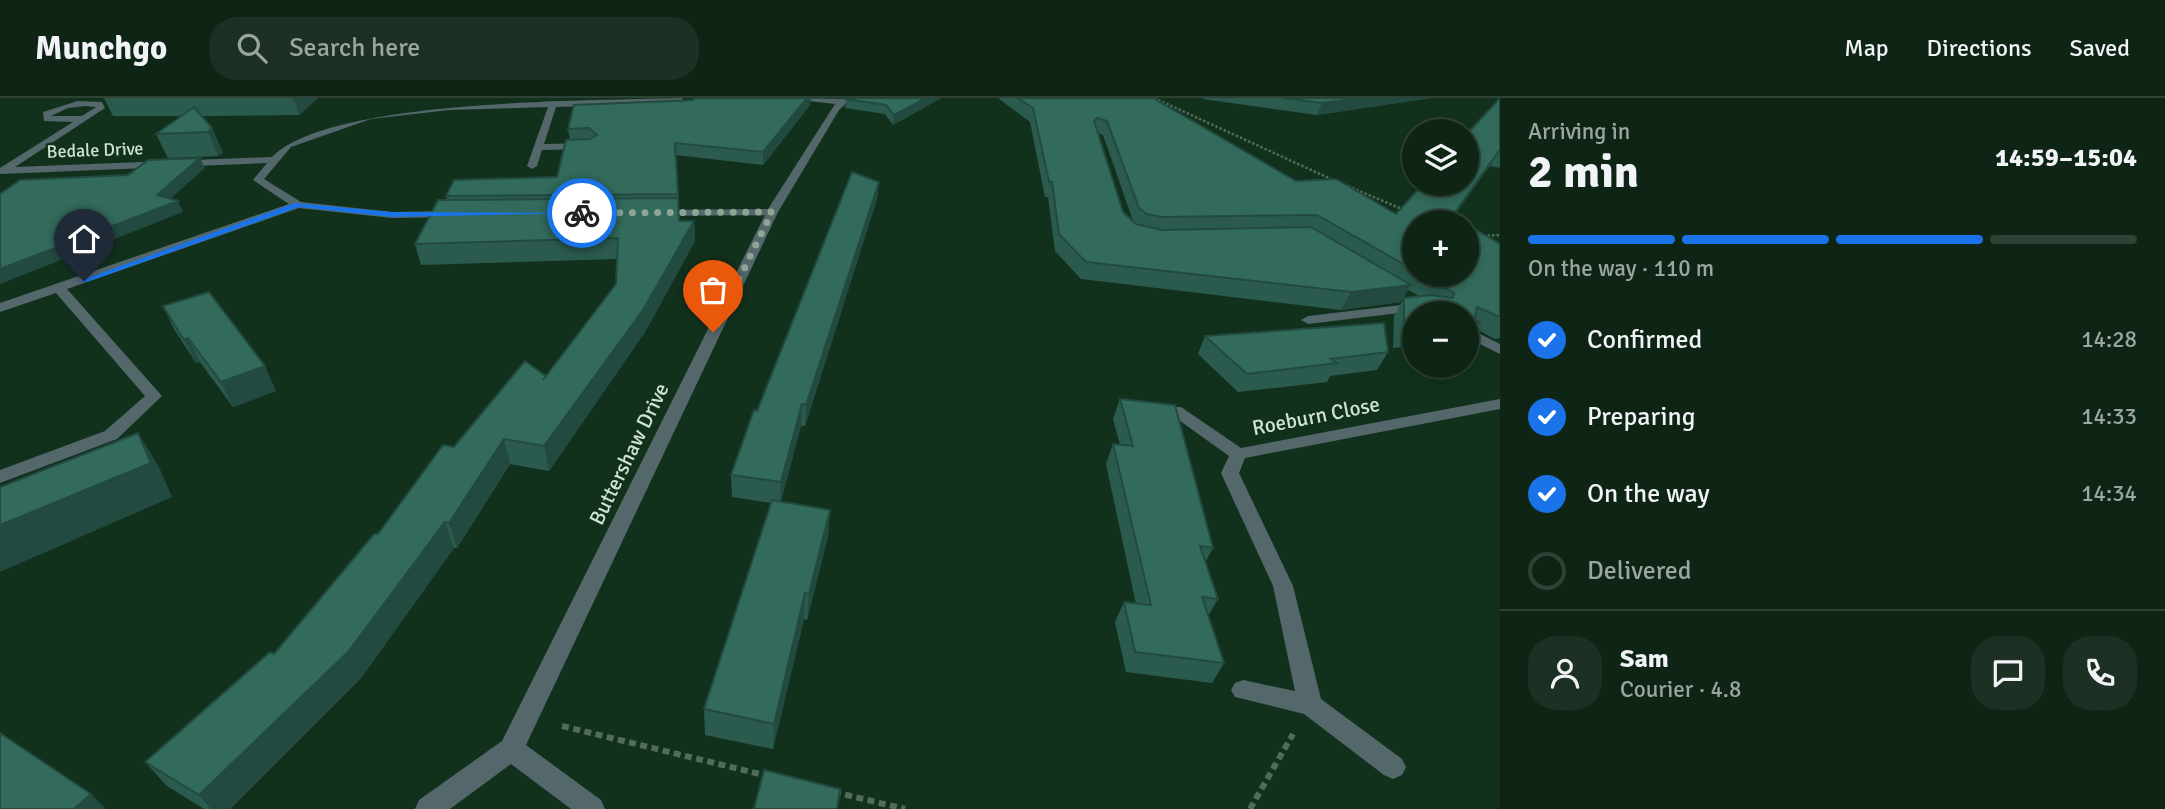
<!DOCTYPE html>
<meta charset="utf-8">
<style>
body{margin:0;font-family:Signika,sans-serif;background:#1c3123;color:#f1f3f6;height:100vh;display:flex;flex-direction:column;font-size:26px;white-space:nowrap}
*{box-sizing:border-box;margin:0}
p{font-size:23px;color:#9ba5a1}
.icon{flex:none;width:38px;height:38px;fill:none;stroke:currentColor;stroke-width:2;stroke-linecap:round;stroke-linejoin:round}
.map{position:relative;flex:1;overflow:hidden}
.panel{display:flex;flex-direction:column;background:#0e2516;width:665px}
.panel>*{flex:none}
.controls{position:absolute;left:1402px;top:21px;display:grid;gap:14px}
.controls a{display:grid;place-items:center;width:77px;height:77px;border-radius:50%;background:#0e2516;box-shadow:0 4px 10px #0003,0 0 0 2px #2e4235;font-size:35px}
.pin{position:absolute;display:grid;place-items:center;width:60px;height:60px;color:#fff;margin:-72px -30px;border-radius:50% 50% 50% 0;rotate:-45deg;box-shadow:0 0 7px #0007}
.pin .icon{rotate:45deg}
.courier{position:absolute;display:grid;place-items:center;width:70px;height:70px;margin:-35px;border:5px solid #1a73e8;border-radius:50%;background:#fff;color:#222;box-shadow:0 2px 9px #0007}
.headline em{font-style:normal;font-weight:800}
.headline div{display:flex;flex-direction:column-reverse}
.headline{display:flex;align-items:center;justify-content:space-between;height:119px;padding:0 28px}
h1{font-size:46px;font-weight:800;line-height:52px}
.bar{display:grid;grid-template-columns:repeat(4,1fr);gap:10px 7px;align-content:center;height:84px;padding:0 28px}
.bar i{height:9px;border-radius:5px;background:#2e4235}
.bar .selected{background:#1a73e8}
.bar p{grid-column:span 4}
.line{display:flex;align-items:center;gap:18px;padding:0 28px;border-top:2px solid #2e4235}
.line div{flex:1}
.round{display:grid;place-items:center;flex:none;width:74px;height:74px;border-radius:28px;background:#1c3123}
ol{padding:0 28px;list-style:none}
li{display:flex;align-items:center;gap:21px;height:77px}
li p{margin-inline-start:auto}
li .icon{padding:7px;border-radius:50%;background:#1a73e8;color:#fff;stroke-width:4}
li:last-child{color:#9ba5a1}
li i{width:38px;height:38px;border:4px solid #2e4235;border-radius:50%}
header{display:flex;align-items:center;gap:42px;box-sizing:border-box;height:98px;padding:0 35px;background:#0e2516;border-bottom:2px solid #2e4235}
header strong{font-size:33px}
nav{display:flex;gap:38px;margin-inline-start:auto;font-size:24px}
.search{width:490px;height:63px;background:#1c3123;display:flex;align-items:center;gap:18px;box-sizing:border-box;padding:0 24px;border-radius:28px;color:#9ba5a1;font-size:26px}
main{display:flex;flex:1;min-height:0}
.map>svg:first-child{display:block}
.lines{fill:none;stroke-linecap:round;stroke-linejoin:round}
.path-far1{stroke:#526c5a;stroke-width:2.5;stroke-dasharray:2.5 2;stroke-linecap:butt}
.path{stroke:#526c5a;stroke-width:6;stroke-dasharray:7 4.5;stroke-linecap:butt}
.minor{fill:#54676b;fill-rule:evenodd}
.wall{fill:#2b5b4e;fill-rule:evenodd}
.shaded-wall{fill:#234a40}
.building{fill:#326a5b;stroke:#234a40;stroke-width:2}
.route{fill:#1a73e8}
.done{stroke:#8ea494;stroke-width:7;stroke-dasharray:0 12.6}
.labels{text-anchor:middle;stroke-width:5;stroke-linejoin:round;paint-order:stroke}
.far-street-label{font-size:18px;fill:#d0e2d4;stroke:#12311d}
.street-label{font-size:21px;fill:#d0e2d4;stroke:#12311d}
</style>
<header>
<strong>Munchgo</strong>
<div class="search"><svg class="icon" aria-label="search" viewBox="0 0 24 24"><circle cx="10" cy="10" r="6"/><path d="M15 15l6 6"/></svg>Search here</div>
<nav><a>Map</a><a>Directions</a><a>Saved</a></nav>
</header>
<main>
<div class="map">
<svg width="1500" height="711" viewBox="0 0 1500 711">
<rect width="100%" height="100%" fill="#12311d"/>
<g class="lines">
<path class="path-far1" d="M 1154,0 L 1333,82
M 1348,88 L 1404,112
M 1483,138 L 1500,137"/>
<path class="path" d="M 562,628 L 768,678
M 834,694 L 905,711
M 1250,711 L 1293,636"/>
<path class="minor" d="M 682,0 L 685,5 L 556,9 L 544,46 L 587,45 L 592,48 L 587,51 L 542,52 L 537,68 L 532,71 L 527,68 L 548,9 L 449,12 L 371,21 L 291,49 L 264,81 L 301,104 L 392,114 L 453,113 L 459,116 L 453,119 L 392,120 L 299,110 L 67,191 L 162,298 L 117,341 L 0,385 L 0,372 L 105,333 L 145,298 L 56,195 L 0,214 L 0,205 L 289,106 L 253,82 L 267,65 L 0,76 L 0,70 L 73,24 L 44,23 L 43,14 L 78,3 L 102,4 L 105,10 L 15,69 L 272,59 C 330,0 592,3 682,0 ZM 85,8 L 96,9 L 82,18 L 51,18 L 68,10 Z
M 783,0 L 851,1 L 839,12 L 778,114 L 526,647 L 601,702 L 605,711 L 571,711 L 511,666 L 450,711 L 415,711 L 419,702 L 502,643 L 765,117 L 656,118 L 650,115 L 656,112 L 768,111 L 835,6 Z
M 1419,205 L 1424,206 L 1424,212 L 1308,226 L 1301,222 L 1308,218 Z
M 1466,229 L 1500,246 L 1500,256 L 1466,239 Z
M 1500,301 L 1500,311 L 1245,360 L 1239,375 L 1293,488 L 1321,601 L 1402,661 L 1406,669 L 1402,677 L 1393,681 L 1384,677 L 1304,616 L 1235,599 L 1231,592 L 1235,585 L 1243,582 L 1295,593 L 1273,488 L 1221,375 L 1229,358 L 1169,315 L 1167,312 L 1169,309 L 1181,309 L 1241,350 Z"/>
</g>
<path class="wall" d="M 104,0 L 318,0 L 299,17 L 202,18 L 212,30 L 223,55 L 218,58 L 168,60 L 156,36 L 182,18 L 113,18 Z
M 941,0 L 893,27 L 885,16 L 845,10 L 846,1 Z
M 998,0 L 1153,0 L 1296,83 L 1396,116 L 1500,0 L 1500,70 L 1490,68 L 1414,124 L 1414,177 L 1466,177 L 1500,146 L 1500,240 L 1495,241 L 1476,231 L 1468,243 L 1466,243 L 1466,215 L 1414,215 L 1414,248 L 1393,250 L 1394,218 L 1404,200 L 1419,198 L 1408,192 L 1401,204 L 1341,212 L 1081,181 L 1055,153 L 1048,99 L 1045,99 L 1030,24 ZM 1098,35 L 1103,37 L 1133,123 L 1123,114 Z
M 1203,0 L 1431,0 L 1317,17 L 1203,1 Z
M 810,7 L 763,67 L 676,57 L 680,123 L 694,123 L 695,143 L 645,234 L 549,373 L 510,366 L 457,450 L 454,450 L 361,580 L 230,711 L 204,711 L 167,688 L 145,664 L 274,556 L 454,349 L 546,278 L 616,186 L 617,161 L 421,167 L 415,146 L 447,102 L 446,98 L 557,79 L 570,42 L 568,31 Z
M 879,84 L 877,101 L 805,328 L 801,328 L 781,403 L 830,412 L 828,438 L 807,522 L 804,521 L 773,651 L 705,637 L 704,611 L 771,405 L 732,399 L 731,377 L 757,313 Z
M 163,208 L 276,293 L 233,309 L 200,264 L 196,265 L 174,231 Z
M 1205,238 L 1388,254 L 1377,272 L 1330,278 L 1327,284 L 1238,294 L 1198,256 Z
M 1120,301 L 1213,450 L 1205,465 L 1218,501 L 1208,518 L 1224,565 L 1212,585 L 1126,574 L 1115,524 L 1124,504 L 1136,506 L 1106,366 L 1113,346 L 1120,347 L 1113,321 Z"/>
<path class="shaded-wall" d="M 293,0 L 318,0 L 299,17 Z
M 807,0 L 811,0 L 810,7 L 763,67 L 763,54 Z
M 926,0 L 941,0 L 893,27 L 894,17 Z
M 1361,0 L 1431,0 L 1317,17 L 1322,5 Z
M 212,30 L 223,55 L 218,58 L 208,34 Z
M 1499,53 L 1490,68 L 1450,124 L 1448,124 Z
M 200,60 L 205,70 L 162,108 L 157,97 Z
M 879,84 L 877,101 L 805,328 L 806,307 Z
M 178,103 L 183,114 L 0,186 L 0,171 Z
M 694,123 L 695,143 L 645,234 L 549,373 L 544,348 Z
M 1411,187 L 1401,204 L 1341,212 L 1351,194 Z
M 188,240 L 200,264 L 196,265 L 184,242 Z
M 265,268 L 276,293 L 233,309 L 221,284 Z
M 802,306 L 801,328 L 780,406 L 781,384 Z
M 138,335 L 159,369 L 172,399 L 0,474 L 0,427 Z
M 504,341 L 510,366 L 457,450 L 449,425 Z
M 830,412 L 828,438 L 807,522 L 809,496 Z
M 445,424 L 454,450 L 361,580 L 230,711 L 211,711 L 199,697 Z
M 805,495 L 804,521 L 773,651 L 774,626 Z
M 91,696 L 106,711 L 74,711 Z"/>
<path class="building" d="M 694,0 L 807,0 L 763,54 L 675,45 L 678,96 L 446,98 L 454,82 L 557,79 L 566,42 L 590,41 L 597,37 L 589,30 L 568,31 L 574,7 L 694,2 Z
M 847,0 L 926,0 L 894,17 L 886,7 L 846,1 Z
M 1018,0 L 1153,0 L 1296,83 L 1336,81 L 1396,116 L 1423,86 L 1466,86 L 1466,37 L 1500,0 L 1500,54 L 1499,53 L 1448,124 L 1414,124 L 1414,172 L 1317,117 L 1162,119 L 1147,116 L 1139,110 L 1107,23 L 1097,20 L 1094,23 L 1123,114 L 1136,126 L 1162,132 L 1311,129 L 1411,187 L 1351,194 L 1086,164 L 1059,136 L 1052,84 L 1049,84 L 1033,10 Z
M 1283,0 L 1361,0 L 1322,5 Z
M 194,9 L 212,30 L 208,34 L 156,36 Z
M 200,60 L 157,97 L 178,103 L 0,171 L 0,96 L 20,82 L 128,77 L 148,62 Z
M 852,74 L 879,84 L 806,307 L 802,306 L 781,384 L 731,377 L 754,312 L 757,313 Z
M 678,100 L 679,123 L 694,123 L 643,212 L 544,348 L 504,341 L 449,425 L 445,424 L 348,554 L 199,697 L 145,664 L 270,554 L 274,556 L 374,436 L 378,436 L 443,347 L 454,349 L 525,263 L 546,278 L 543,282 L 616,186 L 618,140 L 415,146 L 438,102 Z
M 1466,131 L 1476,132 L 1500,146 L 1500,219 L 1477,209 L 1475,221 L 1480,225 L 1466,226 L 1466,215 L 1414,215 L 1414,231 L 1404,232 L 1404,200 L 1431,197 L 1453,200 L 1454,195 L 1422,177 L 1466,177 Z
M 209,194 L 265,268 L 221,284 L 188,240 L 184,242 L 163,208 Z
M 1384,225 L 1388,254 L 1331,261 L 1337,265 L 1247,276 L 1205,238 Z
M 1120,301 L 1175,307 L 1213,450 L 1200,448 L 1218,501 L 1202,499 L 1224,565 L 1135,554 L 1124,504 L 1151,507 L 1113,346 L 1133,348 Z
M 138,335 L 151,365 L 0,427 L 0,389 Z
M 772,402 L 830,412 L 809,496 L 805,495 L 774,626 L 704,611 Z
M 0,635 L 91,696 L 74,711 L 0,711 Z
M 764,672 L 840,691 L 837,711 L 754,711 Z"/>
<path class="route" d="M 295,105 L 392,114 L 586,115 L 392,119 L 299,109 L 87,184 L 79,183 Z"/>
<g class="lines">
<path class="done" d="M 582,115 L 772,114 L 713,234"/>
</g>
<g class="labels">
<g class="far-street-label">
<text transform="translate(95 52) rotate(-2)" y="6">Bedale Drive</text>
</g>
<g class="street-label">
<text transform="translate(1316 318) rotate(-11)" y="7">Roeburn Close</text>
<text transform="translate(629 356) rotate(-64)" y="7">Buttershaw Drive</text>
</g>
</g>
</svg>
<div class="controls">
<a><svg class="icon" aria-label="layers" viewBox="0 0 24 24"><path d="M12 4l9 5-9 5-9-5zM3 14l9 5 9-5"/></svg></a>
<a>+</a>
<a>−</a>
</div>
<div class="pin" style="left:713px;top:234px;background:#ea580c"><svg class="icon" aria-label="bag" viewBox="0 0 24 24"><path d="M5 8h14l-1 12H6zM9 8a3 3 0 0 1 6 0"/></svg></div>
<div class="pin" style="left:84px;top:183px;background:#1f2937"><svg class="icon" aria-label="home" viewBox="0 0 24 24"><path d="M3 11l9-7 9 7M6 9v11h12V9"/></svg></div>
<div class="courier" style="left:582px;top:115px"><svg class="icon" aria-label="bike" viewBox="0 0 24 24"><circle cx="6" cy="16" r="4"/><circle cx="18" cy="16" r="4"/><path d="M6 16l4-8h5l3 8M10 8l3 8H6M13 5h3"/></svg></div>
</div>
<section class="panel">
<div class="headline"><div><h1>2 min</h1><p>Arriving in</p></div><em>14:59–15:04</em></div>
<div class="bar"><i class="selected"></i><i class="selected"></i><i class="selected"></i><i></i><p>On the way · 110 m</p></div>
<ol>
<li><svg class="icon" aria-label="check" viewBox="0 0 24 24"><path d="M5 12l5 5 9-10"/></svg>Confirmed<p>14:28</p></li>
<li><svg class="icon" aria-label="check" viewBox="0 0 24 24"><path d="M5 12l5 5 9-10"/></svg>Preparing<p>14:33</p></li>
<li><svg class="icon" aria-label="check" viewBox="0 0 24 24"><path d="M5 12l5 5 9-10"/></svg>On the way<p>14:34</p></li>
<li><i></i>Delivered</li>
</ol>
<div class="line" style="height:126px"><a class="round"><svg class="icon" aria-label="person" viewBox="0 0 24 24"><circle cx="12" cy="8" r="4"/><path d="M4 21q1-7 8-7t8 7"/></svg></a><div><b>Sam</b><p>Courier · 4.8</p></div><a class="round"><svg class="icon" aria-label="chat" viewBox="0 0 24 24"><path d="M4 5h16v11H9l-5 4z"/></svg></a><a class="round"><svg class="icon" aria-label="phone" viewBox="0 0 24 24"><path d="M5 4h4l2 5-3 2q2 4 5 5l2-3 5 2v4C11 20 4 13 5 4z"/></svg></a></div>
</section>
</main>
